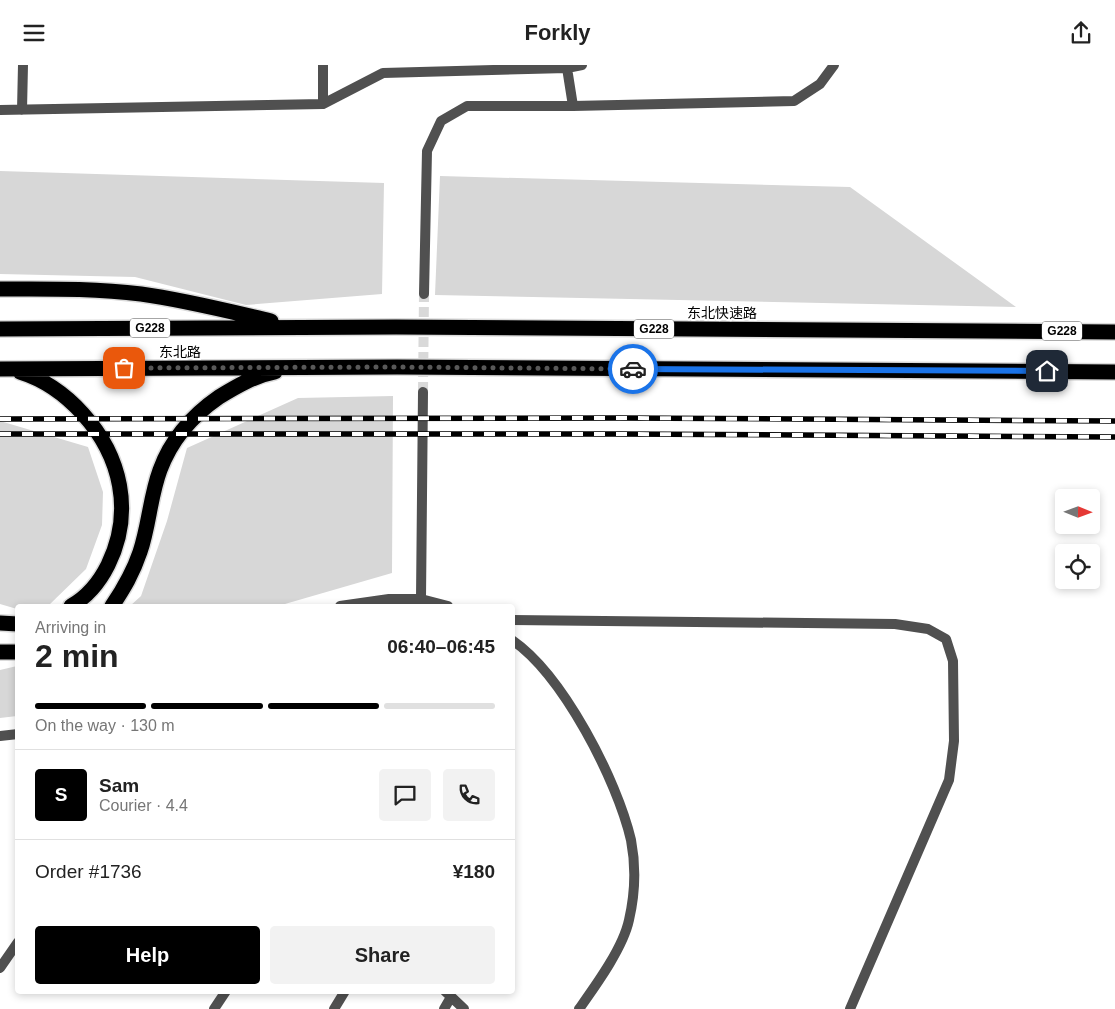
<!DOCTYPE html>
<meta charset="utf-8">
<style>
body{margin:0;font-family:Arial,"Noto Sans SC",sans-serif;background:#f2f2f2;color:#222;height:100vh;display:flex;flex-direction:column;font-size:19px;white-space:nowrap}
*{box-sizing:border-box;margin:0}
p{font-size:16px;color:#767676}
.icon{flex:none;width:28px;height:28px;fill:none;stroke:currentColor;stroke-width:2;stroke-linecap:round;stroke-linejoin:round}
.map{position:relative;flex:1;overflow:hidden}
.panel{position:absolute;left:15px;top:539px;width:500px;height:390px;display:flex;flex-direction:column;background:#fff;border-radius:5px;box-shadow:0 2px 8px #0003}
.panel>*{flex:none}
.needle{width:32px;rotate:91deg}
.controls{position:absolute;left:1055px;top:424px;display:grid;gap:10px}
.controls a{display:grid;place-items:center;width:45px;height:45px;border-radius:5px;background:#fff;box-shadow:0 2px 8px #0003;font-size:25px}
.pin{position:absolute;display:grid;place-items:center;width:42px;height:42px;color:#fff;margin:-21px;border-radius:10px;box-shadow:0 2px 8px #0006}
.courier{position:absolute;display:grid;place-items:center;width:50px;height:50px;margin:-25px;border:4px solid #1a73e8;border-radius:50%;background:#fff;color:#222;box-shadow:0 1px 6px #0007}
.overview em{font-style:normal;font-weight:600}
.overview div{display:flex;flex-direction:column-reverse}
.overview{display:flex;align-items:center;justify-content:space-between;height:85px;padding:0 20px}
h1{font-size:32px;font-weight:600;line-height:38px}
.bar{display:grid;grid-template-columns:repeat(4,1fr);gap:8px 5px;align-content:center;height:60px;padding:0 20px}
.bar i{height:6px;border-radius:4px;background:#e0e0e0}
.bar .current{background:#000}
.bar p{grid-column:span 4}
.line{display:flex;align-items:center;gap:12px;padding:0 20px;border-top:1px solid #e0e0e0}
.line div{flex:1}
.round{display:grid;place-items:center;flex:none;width:52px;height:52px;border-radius:5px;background:#f2f2f2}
.primary-button{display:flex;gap:10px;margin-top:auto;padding:10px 20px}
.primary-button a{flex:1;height:58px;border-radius:5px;background:#000;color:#fff;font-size:20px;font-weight:600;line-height:58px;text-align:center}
.primary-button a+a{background:#f2f2f2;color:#222}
header{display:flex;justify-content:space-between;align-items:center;height:65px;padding:0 20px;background:#fff;font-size:22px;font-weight:600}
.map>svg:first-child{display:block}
.green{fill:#d7d7d7}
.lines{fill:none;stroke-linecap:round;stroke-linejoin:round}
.street-tunnel{stroke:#d9d9d9;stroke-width:10;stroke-dasharray:10 5;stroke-linecap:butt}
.highway-casing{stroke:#dbdbdb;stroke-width:18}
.street{stroke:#505050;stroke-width:10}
.highway{stroke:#000;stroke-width:15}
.rail-casing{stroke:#000;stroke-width:5.5}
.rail{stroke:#fff;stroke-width:4;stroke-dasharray:11;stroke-linecap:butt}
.done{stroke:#595959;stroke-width:5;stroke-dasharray:0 9}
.route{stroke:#1a73e8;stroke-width:6}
.labels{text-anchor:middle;stroke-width:4;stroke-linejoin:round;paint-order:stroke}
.shield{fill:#fff;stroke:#4c4c4c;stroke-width:1}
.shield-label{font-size:12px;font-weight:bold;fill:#000}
.street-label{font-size:14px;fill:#000;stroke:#fff}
</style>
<header><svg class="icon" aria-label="menu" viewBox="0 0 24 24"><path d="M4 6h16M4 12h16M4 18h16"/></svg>Forkly<svg class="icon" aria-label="share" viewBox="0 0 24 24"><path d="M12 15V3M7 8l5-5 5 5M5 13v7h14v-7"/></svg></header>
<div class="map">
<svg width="1115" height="944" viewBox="0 0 1115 944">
<rect width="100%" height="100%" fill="#fff"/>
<path class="green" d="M 0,106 L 384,118 L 382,229 L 246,240 L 135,212 L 0,209 Z
M 440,111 L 850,122 L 1016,242 L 435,230 Z
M 393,331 L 392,508 L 278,541 L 130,541 L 141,531 L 167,456 L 187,383 L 298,333 Z
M 0,356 L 88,382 L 103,427 L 102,460 L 86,504 L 48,541 L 18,541 L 17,544 L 0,539 Z
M 17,601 L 17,651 L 0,653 L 0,605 Z"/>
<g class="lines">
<path class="street-tunnel" d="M 423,327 L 424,229"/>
<g class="highway-casing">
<path id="highway" d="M 0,224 C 47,224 94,223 141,229 C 185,235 228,246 271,256
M 0,264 L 396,262 L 1115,267
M 0,304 L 397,302 L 1115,307
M 20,307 C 46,315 65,329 83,349 C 121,391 134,447 108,500 C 100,516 87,532 71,541
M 112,541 C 124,523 133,508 140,487 C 149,461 150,432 160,405 C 171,375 193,350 219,332 C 237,321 254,311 275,307
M 0,558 L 18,559
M 0,587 L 18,587"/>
</g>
<path class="street" d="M 567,3 L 573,41
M 323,39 L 323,0
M 0,45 L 323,39 L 383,8 L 567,3 L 582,0
M 22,45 L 23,0
M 424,229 L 427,86 L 441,56 L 467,41 L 573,41 L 794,36 L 820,19 L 834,0
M 421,534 L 423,327
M 340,541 L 389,534 L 421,534 L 448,541
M 512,555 L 895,559 L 928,564 L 946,574 L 953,596 L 954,676 L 949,715 L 850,944
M 512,575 C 563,610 617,715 631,775 C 636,801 635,829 629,855 C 623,883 596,920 579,944
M 0,671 L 18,669
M 0,903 L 18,877
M 445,926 L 464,944
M 214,944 L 226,926
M 334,944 L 345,926
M 444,944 L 451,932"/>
<use href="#highway" class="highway"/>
<g class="rail-casing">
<path id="rail" d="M 0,354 L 620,353 L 1115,356
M 0,369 L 620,369 L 1115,372"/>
</g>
<use href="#rail" class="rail"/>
</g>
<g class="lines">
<path class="done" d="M 124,303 L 397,302 L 633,304"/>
<path class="route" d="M 633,304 L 1047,306"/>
</g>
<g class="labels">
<g class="shield">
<rect x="130" y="253.5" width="40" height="19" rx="4"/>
<rect x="634" y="254.5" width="40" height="19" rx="4"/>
<rect x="1042" y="256.5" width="40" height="19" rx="4"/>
</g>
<g class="shield-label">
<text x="150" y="267">G228</text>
<text x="654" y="268">G228</text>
<text x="1062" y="270">G228</text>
</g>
<g class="street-label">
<text x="722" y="253">东北快速路</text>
<text x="180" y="292">东北路</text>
</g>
</g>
</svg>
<div class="controls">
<a><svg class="needle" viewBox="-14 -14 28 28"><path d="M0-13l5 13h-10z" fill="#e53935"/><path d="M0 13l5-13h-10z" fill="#767676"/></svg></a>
<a><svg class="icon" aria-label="locate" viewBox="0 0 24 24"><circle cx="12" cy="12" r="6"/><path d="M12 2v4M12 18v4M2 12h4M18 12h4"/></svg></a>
</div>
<div class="pin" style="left:124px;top:303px;background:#ea580c"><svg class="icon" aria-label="bag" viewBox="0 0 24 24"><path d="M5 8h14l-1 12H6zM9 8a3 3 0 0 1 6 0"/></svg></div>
<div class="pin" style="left:1047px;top:306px;background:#1f2937"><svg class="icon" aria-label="home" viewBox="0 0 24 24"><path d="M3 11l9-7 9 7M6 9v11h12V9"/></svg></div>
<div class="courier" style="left:633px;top:304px"><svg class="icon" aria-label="car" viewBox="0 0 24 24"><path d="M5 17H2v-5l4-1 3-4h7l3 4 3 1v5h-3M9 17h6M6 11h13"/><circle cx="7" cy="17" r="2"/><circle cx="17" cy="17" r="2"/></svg></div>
<section class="panel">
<div class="overview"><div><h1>2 min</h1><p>Arriving in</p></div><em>06:40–06:45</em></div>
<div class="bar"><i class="current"></i><i class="current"></i><i class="current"></i><i></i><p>On the way · 130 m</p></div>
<div class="line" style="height:90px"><b class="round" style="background:#000;color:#fff">S</b><div><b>Sam</b><p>Courier · 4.4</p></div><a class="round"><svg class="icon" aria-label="chat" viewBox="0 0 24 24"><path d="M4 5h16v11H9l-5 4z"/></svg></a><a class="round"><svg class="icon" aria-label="phone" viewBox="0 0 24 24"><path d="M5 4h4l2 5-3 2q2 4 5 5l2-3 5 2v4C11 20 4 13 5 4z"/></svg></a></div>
<div class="line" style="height:65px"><div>Order #1736</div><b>¥180</b></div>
<div class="primary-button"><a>Help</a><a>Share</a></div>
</section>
</div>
